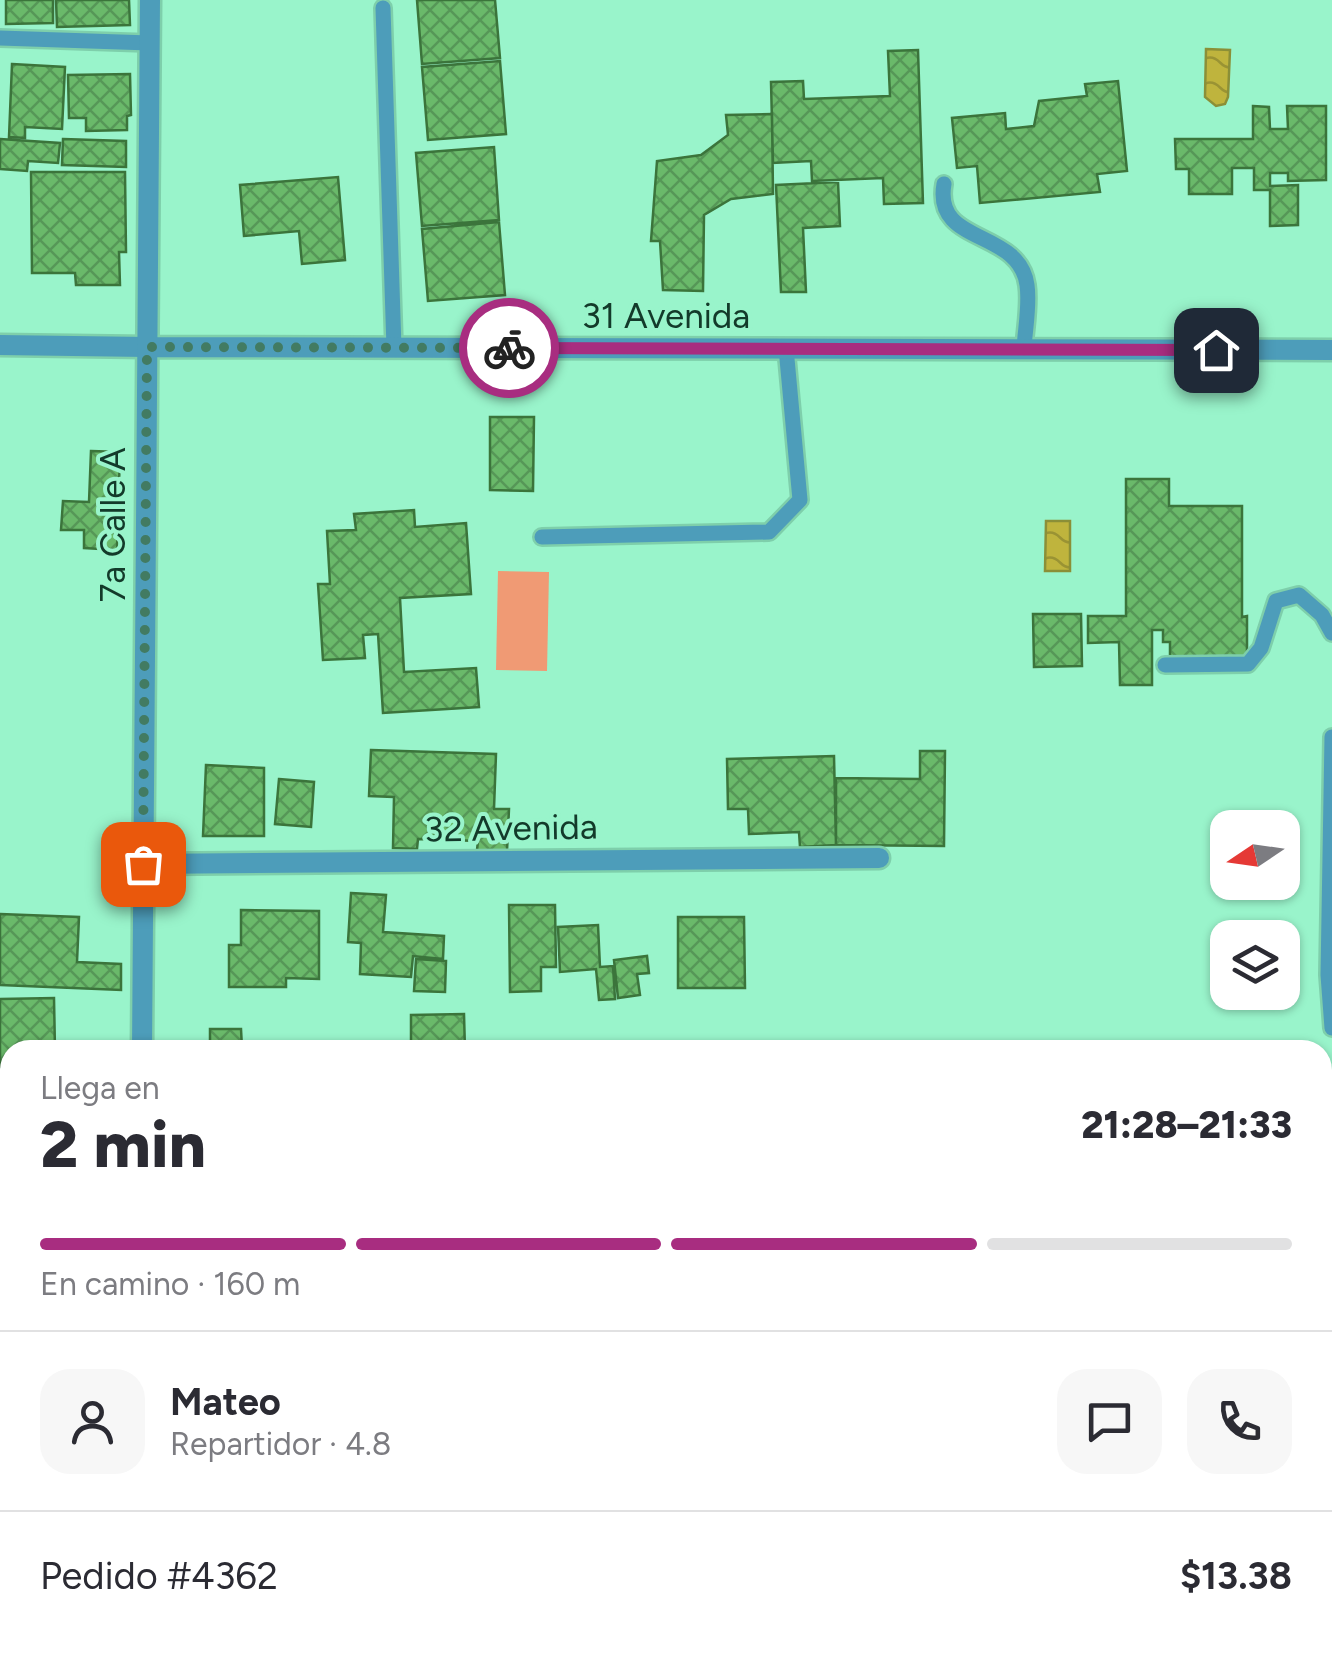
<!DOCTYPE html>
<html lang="es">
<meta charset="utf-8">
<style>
body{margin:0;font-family:Figtree,sans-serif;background:#f7f7f7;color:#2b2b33;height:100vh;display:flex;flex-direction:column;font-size:38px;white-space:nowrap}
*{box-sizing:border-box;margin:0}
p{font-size:32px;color:#7c7c81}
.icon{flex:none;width:55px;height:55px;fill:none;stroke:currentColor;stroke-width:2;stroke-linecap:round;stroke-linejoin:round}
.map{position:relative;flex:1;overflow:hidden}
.drawer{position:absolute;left:0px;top:1040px;width:1332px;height:622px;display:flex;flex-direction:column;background:#fff;border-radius:30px 30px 0 0;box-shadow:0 2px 8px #0004}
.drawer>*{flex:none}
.needle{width:65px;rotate:257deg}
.tools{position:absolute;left:1210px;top:810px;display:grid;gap:20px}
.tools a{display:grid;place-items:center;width:90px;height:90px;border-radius:20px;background:#fff;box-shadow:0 2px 8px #0004;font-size:50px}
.pin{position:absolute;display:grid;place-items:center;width:85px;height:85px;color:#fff;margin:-42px;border-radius:20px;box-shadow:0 5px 15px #0006}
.courier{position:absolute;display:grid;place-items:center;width:100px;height:100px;margin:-50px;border:8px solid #a82d80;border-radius:50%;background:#fff;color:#222;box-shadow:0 2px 12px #0007}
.summary em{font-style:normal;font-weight:800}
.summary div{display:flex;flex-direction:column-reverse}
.summary{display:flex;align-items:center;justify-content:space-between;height:170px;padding:0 40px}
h1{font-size:65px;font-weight:800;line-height:75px}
.bar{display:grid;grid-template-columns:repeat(4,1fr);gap:15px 10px;align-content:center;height:120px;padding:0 40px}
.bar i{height:12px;border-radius:8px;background:#e1e1e2}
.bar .current{background:#a82d80}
.bar p{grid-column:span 4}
.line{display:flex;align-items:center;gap:25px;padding:0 40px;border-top:2px solid #e1e1e2}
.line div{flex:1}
.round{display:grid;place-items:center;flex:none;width:105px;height:105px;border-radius:30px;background:#f7f7f7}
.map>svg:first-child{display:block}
.pitch{fill:#f09a74}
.water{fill:url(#water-waves);stroke:#8b8f37;stroke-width:2.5}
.building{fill:url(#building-cross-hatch);stroke:#3b743b;stroke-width:2.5}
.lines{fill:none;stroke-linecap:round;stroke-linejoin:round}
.service-casing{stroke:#7ecfab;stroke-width:20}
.minor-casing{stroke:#7ecfab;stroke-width:25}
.tertiary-casing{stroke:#7ecfab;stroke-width:25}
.service{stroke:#4d9dba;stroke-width:15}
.minor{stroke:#4d9dba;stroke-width:20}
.tertiary{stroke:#4d9dba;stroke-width:20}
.done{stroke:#427b62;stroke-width:10;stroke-dasharray:0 18}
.route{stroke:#a82d80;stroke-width:12}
.labels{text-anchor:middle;stroke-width:8;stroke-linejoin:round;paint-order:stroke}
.street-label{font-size:35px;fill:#133a2a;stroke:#99f4cb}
</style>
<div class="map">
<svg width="1332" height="1662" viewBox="0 0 1332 1662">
<defs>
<pattern id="water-waves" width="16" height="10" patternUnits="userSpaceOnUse" patternTransform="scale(2.5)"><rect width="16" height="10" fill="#bfb43d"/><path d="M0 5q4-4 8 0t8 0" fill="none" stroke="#9a9333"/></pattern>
<pattern id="building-cross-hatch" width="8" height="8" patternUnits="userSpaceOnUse" patternTransform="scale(2.5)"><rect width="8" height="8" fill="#6ab96a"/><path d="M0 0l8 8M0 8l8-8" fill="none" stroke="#569757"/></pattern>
</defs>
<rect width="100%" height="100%" fill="#99f4cb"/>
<path class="pitch" d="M 498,571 L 549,572 L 547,671 L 496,670 Z"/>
<path class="water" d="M 1206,49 L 1230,50 L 1228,97 L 1225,104 L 1216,106 L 1205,97 Z
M 1046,521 L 1070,521 L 1070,571 L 1045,571 Z"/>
<path class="building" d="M 6,0 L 53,0 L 53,23 L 6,24 Z
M 56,0 L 129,0 L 130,25 L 57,27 Z
M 417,0 L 495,0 L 500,58 L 422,64 Z
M 918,50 L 923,203 L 884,204 L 883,178 L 812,181 L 811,161 L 773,163 L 771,82 L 803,81 L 804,99 L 890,96 L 888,51 Z
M 500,61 L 506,134 L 428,140 L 422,67 Z
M 12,64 L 65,67 L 62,129 L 25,127 L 25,138 L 9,137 Z
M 130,74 L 131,115 L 127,116 L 127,130 L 86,131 L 86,118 L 69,118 L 68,75 Z
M 1118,81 L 1127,171 L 1097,174 L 1100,192 L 980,203 L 977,166 L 957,168 L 952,118 L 1005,113 L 1006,129 L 1034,126 L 1039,101 L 1087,96 L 1085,84 Z
M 1253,106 L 1269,107 L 1270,129 L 1288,129 L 1287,106 L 1326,106 L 1326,180 L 1288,181 L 1288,173 L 1270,173 L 1270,186 L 1298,185 L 1298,225 L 1270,226 L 1270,190 L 1254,190 L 1254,168 L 1232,168 L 1232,194 L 1189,194 L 1189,169 L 1176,169 L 1175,139 L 1253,139 Z
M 772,114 L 773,194 L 731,199 L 704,215 L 703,291 L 663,290 L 660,241 L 651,241 L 657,161 L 701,155 L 728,135 L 726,115 Z
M 0,139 L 60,143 L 58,163 L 28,161 L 27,171 L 0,169 Z
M 63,139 L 126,141 L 126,167 L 62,165 Z
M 494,147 L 499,220 L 422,226 L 416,153 Z
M 31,172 L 125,172 L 126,252 L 119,252 L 120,285 L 76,285 L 75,273 L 32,273 Z
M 338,177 L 345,260 L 302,264 L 299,231 L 244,236 L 240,185 Z
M 838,182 L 840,226 L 803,228 L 806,292 L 781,292 L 776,185 Z
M 499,222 L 505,295 L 428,301 L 422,229 Z
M 490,417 L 534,417 L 533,491 L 490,490 Z
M 91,451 L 120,452 L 117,550 L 84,548 L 84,530 L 61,530 L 63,501 L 89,502 Z
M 1126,479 L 1169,479 L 1169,506 L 1242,506 L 1242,617 L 1247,616 L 1247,662 L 1170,662 L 1170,642 L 1163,642 L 1163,630 L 1152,630 L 1152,685 L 1120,685 L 1119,642 L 1088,643 L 1088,616 L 1126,616 Z
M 414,510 L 415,527 L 466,523 L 471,594 L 400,598 L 404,672 L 476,668 L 479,707 L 383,713 L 378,634 L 363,635 L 365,658 L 323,660 L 318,584 L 330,584 L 327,531 L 356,530 L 354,514 Z
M 1033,614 L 1081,614 L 1082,666 L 1034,667 Z
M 371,750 L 496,754 L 494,809 L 509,809 L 507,851 L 477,850 L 478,841 L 418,839 L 417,849 L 393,848 L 394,797 L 369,796 Z
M 920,751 L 945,751 L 944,846 L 836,845 L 836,778 L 920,779 Z
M 834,756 L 836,845 L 800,847 L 799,832 L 749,834 L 748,809 L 728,809 L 727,759 Z
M 206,765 L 264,768 L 264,836 L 203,836 Z
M 279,779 L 314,782 L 311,827 L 275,824 Z
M 351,893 L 386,895 L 383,932 L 444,936 L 443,959 L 413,956 L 411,977 L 360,974 L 361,943 L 348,942 Z
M 509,905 L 555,905 L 556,967 L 541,967 L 541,991 L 510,992 Z
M 241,910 L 319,911 L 319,979 L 286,978 L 286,987 L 229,987 L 229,945 L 241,945 Z
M 0,914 L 79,917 L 77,962 L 121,964 L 121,990 L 0,985 Z
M 678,917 L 744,917 L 745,988 L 678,988 Z
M 598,925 L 600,967 L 613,966 L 615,999 L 599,1000 L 596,969 L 560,972 L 558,927 Z
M 647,956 L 649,973 L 637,974 L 640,995 L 618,998 L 614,960 Z
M 416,959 L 446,961 L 445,992 L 414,991 Z
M 54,998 L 55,1050 L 10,1050 L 10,1067 L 0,1067 L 0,999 Z
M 464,1014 L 465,1050 L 399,1050 L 399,1045 L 411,1045 L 411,1015 Z
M 210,1029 L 241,1029 L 242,1048 L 284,1047 L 284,1050 L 210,1050 Z
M 10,1564 L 10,1652 L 43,1652 L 45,1662 L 0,1662 L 0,1566 Z
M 77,1652 L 179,1652 L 130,1662 L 78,1662 Z
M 346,1652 L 437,1652 L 433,1662 L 326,1662 L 343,1660 Z
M 452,1652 L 490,1652 L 484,1662 L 458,1662 Z"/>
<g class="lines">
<g class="service-casing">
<path id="service" d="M 383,8 L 394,348
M 0,38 L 150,43
M 944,184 C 933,246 1019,228 1027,285 C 1030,305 1025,329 1024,349
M 542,537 L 769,532 L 800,500 L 786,348
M 1165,665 L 1248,664 L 1261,648 L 1276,601 L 1299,595 L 1322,615 L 1332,633
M 1332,737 L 1328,975 L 1332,1028
M 0,1317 L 10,1297
M 1322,1459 L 1332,1458
M 0,1521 L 10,1520
M 537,1662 L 543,1652"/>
</g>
<g class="minor-casing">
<path id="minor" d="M 0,345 L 147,347
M 143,864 L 879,858
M 1312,1662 L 1332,1651"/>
</g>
<g class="tertiary-casing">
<path id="tertiary" d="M 147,347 L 1332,350
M 142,1050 L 150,0
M 0,1251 L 10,1244"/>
</g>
<use href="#service" class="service"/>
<use href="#minor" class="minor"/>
<use href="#tertiary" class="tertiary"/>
</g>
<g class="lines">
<path class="done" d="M 143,864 L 147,347 L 509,348"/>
<path class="route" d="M 509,348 L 1216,350"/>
</g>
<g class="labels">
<g class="street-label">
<text x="666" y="328">31 Avenida</text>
<text transform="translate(113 525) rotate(-90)" y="12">7a Calle A</text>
<text transform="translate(511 828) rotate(-1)" y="12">32 Avenida</text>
</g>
</g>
</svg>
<div class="tools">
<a><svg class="needle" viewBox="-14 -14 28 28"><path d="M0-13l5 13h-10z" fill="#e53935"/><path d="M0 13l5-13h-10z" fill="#7c7c81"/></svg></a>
<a><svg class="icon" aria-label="layers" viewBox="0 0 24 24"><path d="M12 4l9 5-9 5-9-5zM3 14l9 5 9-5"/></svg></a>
</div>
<div class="pin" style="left:143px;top:864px;background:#ea580c"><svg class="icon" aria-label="bag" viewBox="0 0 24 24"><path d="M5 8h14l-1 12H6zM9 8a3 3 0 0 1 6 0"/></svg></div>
<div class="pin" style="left:1216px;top:350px;background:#1f2937"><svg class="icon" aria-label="home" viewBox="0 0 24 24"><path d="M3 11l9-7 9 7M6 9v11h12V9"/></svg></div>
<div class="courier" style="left:509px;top:348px"><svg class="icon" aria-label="bike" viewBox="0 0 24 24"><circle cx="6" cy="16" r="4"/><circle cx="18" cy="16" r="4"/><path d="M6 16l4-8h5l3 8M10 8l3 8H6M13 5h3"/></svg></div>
<section class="drawer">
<div class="summary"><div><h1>2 min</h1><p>Llega en</p></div><em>21:28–21:33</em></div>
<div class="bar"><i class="current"></i><i class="current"></i><i class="current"></i><i></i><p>En camino · 160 m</p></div>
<div class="line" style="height:180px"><a class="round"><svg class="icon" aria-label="person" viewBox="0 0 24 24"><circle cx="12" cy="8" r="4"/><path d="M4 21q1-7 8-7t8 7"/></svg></a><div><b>Mateo</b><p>Repartidor · 4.8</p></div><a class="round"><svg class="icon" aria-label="chat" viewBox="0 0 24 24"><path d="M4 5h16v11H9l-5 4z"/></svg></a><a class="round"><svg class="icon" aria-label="phone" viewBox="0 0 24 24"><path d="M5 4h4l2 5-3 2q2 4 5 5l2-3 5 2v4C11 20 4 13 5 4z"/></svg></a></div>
<div class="line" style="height:130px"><div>Pedido #4362</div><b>$13.38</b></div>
</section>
</div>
